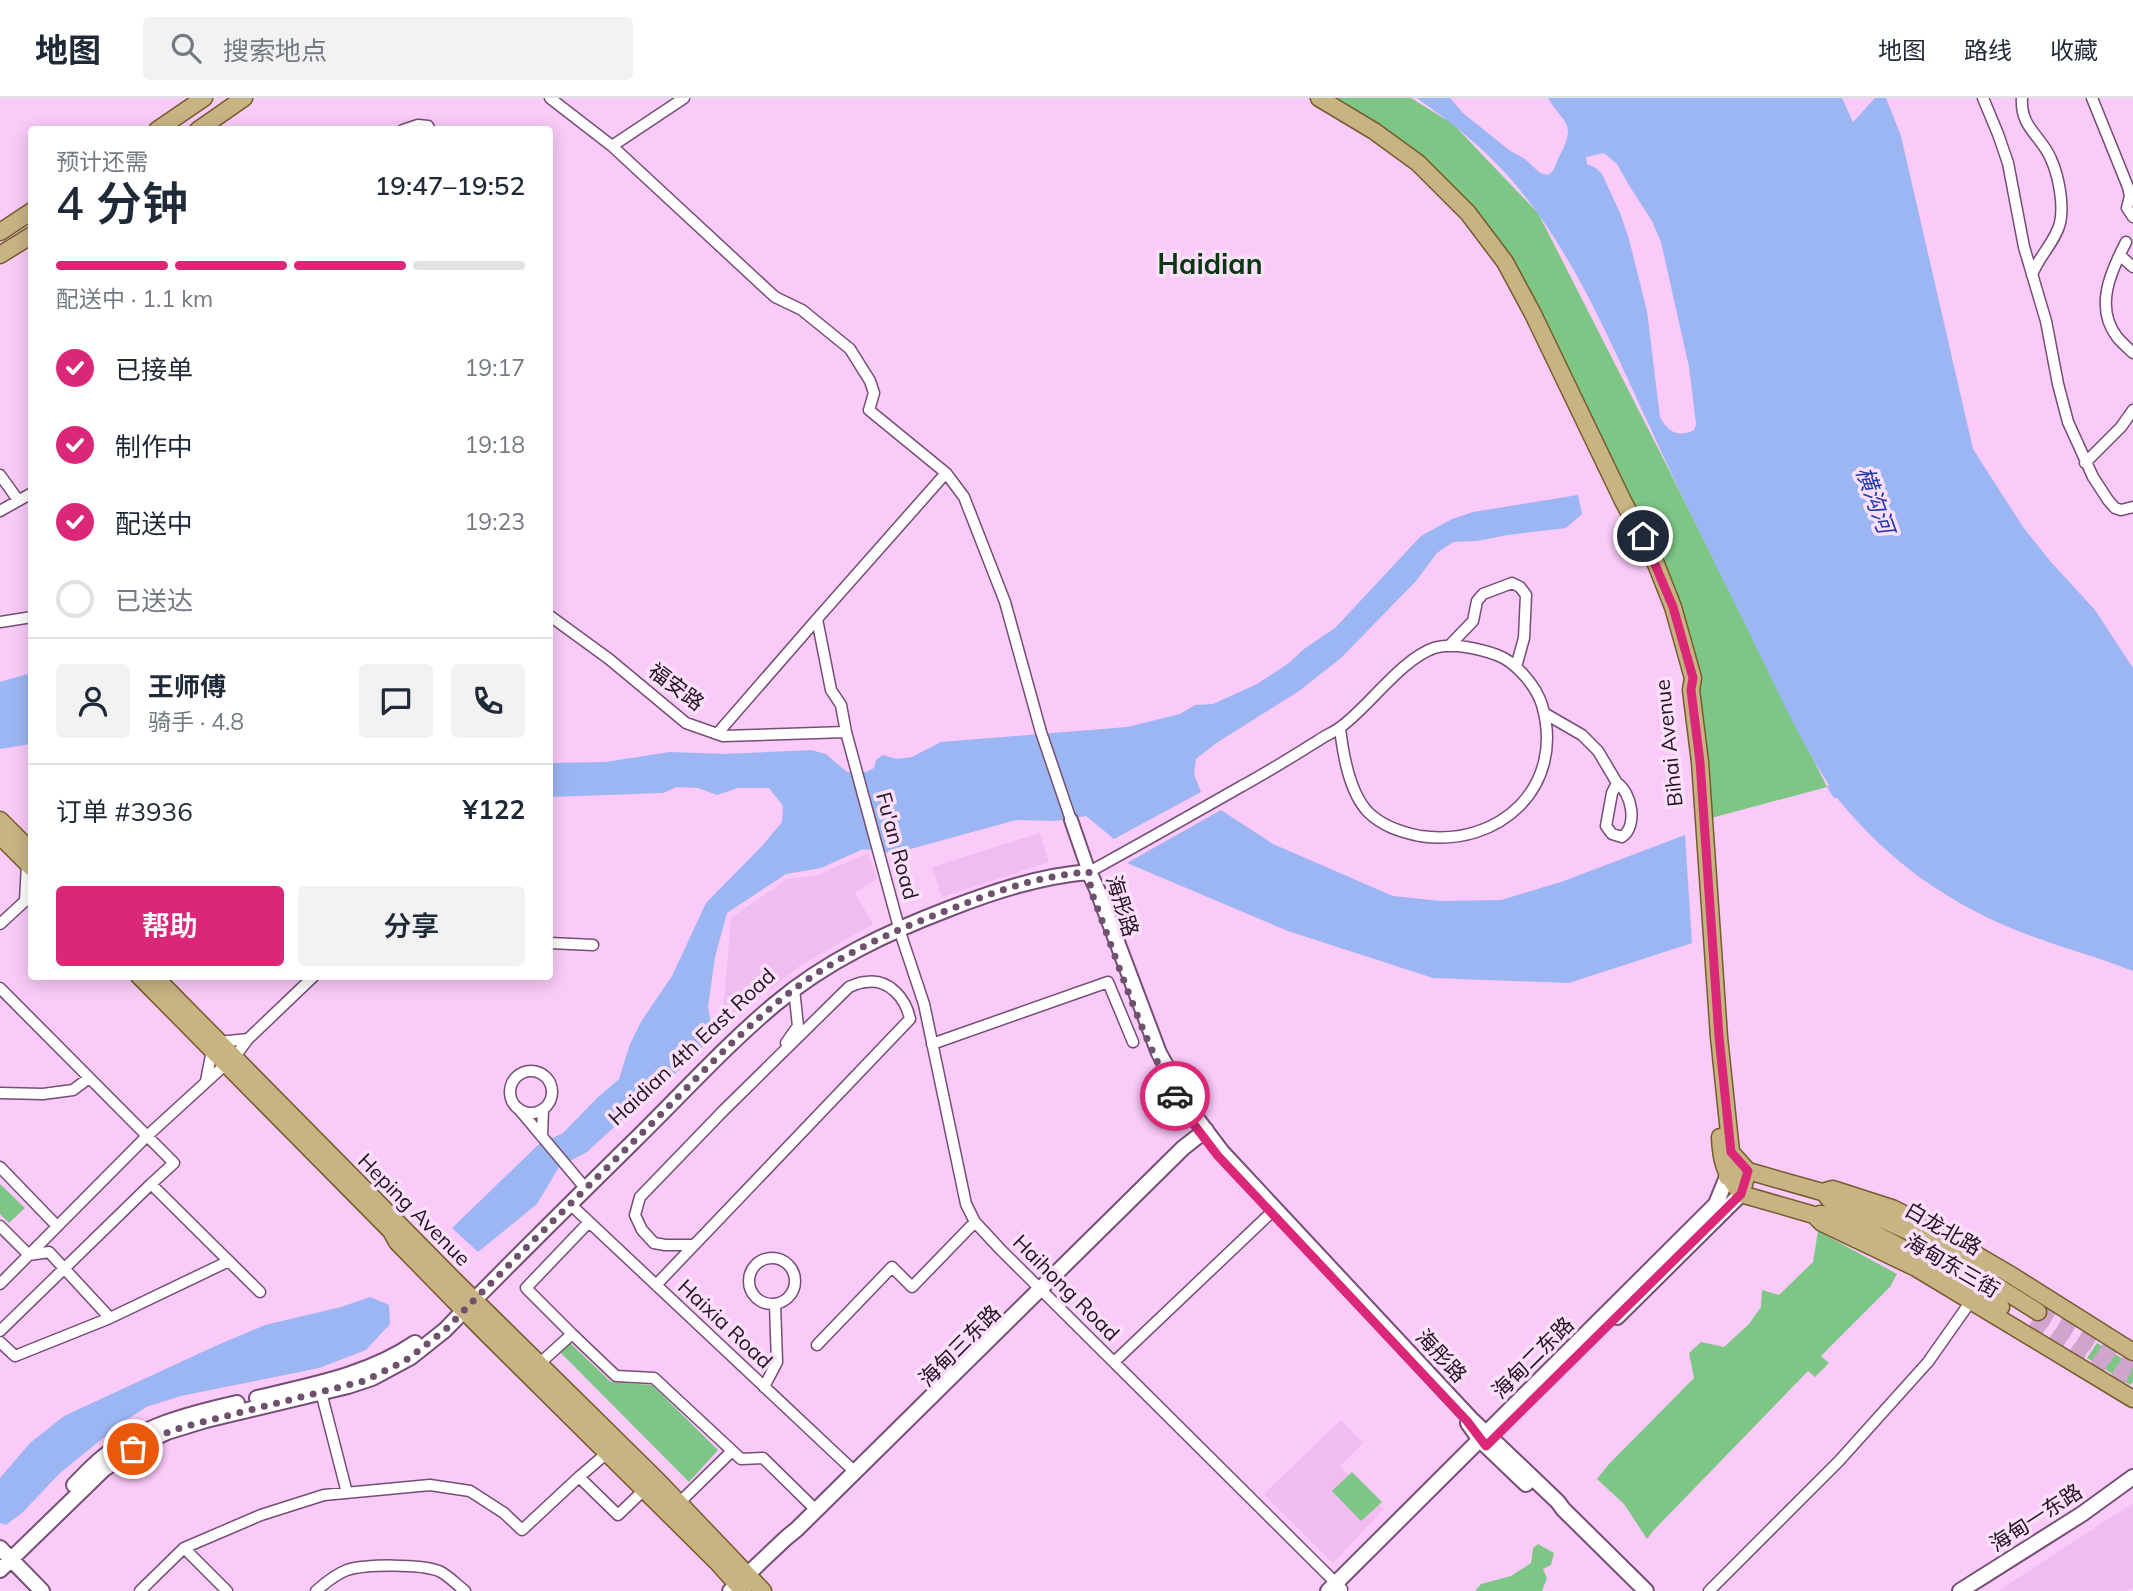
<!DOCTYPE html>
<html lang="zh">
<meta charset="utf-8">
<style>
body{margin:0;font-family:Mulish,"Noto Sans SC",sans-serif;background:#f2f2f3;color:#1f2937;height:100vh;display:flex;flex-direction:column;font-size:26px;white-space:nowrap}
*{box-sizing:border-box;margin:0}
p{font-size:23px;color:#747a83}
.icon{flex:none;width:38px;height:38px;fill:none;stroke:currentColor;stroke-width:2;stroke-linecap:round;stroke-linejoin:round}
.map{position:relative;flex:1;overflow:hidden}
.panel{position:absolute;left:28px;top:28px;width:525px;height:854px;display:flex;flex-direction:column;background:#fff;border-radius:7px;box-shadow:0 4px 18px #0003}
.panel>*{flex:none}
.pin{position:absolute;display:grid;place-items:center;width:60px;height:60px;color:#fff;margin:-30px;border:4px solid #fff;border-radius:50%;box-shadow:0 2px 7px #0007}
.courier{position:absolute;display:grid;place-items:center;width:70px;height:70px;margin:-35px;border:5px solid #db2777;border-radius:50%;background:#fff;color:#222;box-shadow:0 2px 9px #0007}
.summary em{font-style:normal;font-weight:600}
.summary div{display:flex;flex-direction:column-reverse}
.summary{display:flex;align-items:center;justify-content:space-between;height:119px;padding:0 28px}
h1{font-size:46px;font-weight:600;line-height:52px}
.bar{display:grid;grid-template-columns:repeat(4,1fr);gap:10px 7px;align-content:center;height:84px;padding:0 28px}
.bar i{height:9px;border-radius:5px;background:#e0e1e3}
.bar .active{background:#db2777}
.bar p{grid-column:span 4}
.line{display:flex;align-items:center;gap:18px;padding:0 28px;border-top:2px solid #e0e1e3}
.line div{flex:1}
.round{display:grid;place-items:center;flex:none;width:74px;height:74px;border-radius:7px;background:#f2f2f3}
ol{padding:0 28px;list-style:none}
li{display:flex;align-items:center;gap:21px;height:77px}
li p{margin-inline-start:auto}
li .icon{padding:7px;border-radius:50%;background:#db2777;color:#fff;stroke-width:4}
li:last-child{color:#747a83}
li i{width:38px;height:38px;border:4px solid #e0e1e3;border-radius:50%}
.button{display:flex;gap:14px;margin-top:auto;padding:14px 28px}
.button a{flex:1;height:80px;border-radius:7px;background:#db2777;color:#fff;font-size:28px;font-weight:600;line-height:80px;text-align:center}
.button a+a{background:#f2f2f3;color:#1f2937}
header{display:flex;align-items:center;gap:42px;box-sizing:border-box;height:98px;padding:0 35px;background:#fff;border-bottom:2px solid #e0e1e3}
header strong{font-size:33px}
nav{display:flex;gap:38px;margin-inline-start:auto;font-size:24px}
.search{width:490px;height:63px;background:#f2f2f3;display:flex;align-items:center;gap:18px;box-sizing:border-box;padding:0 24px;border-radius:7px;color:#747a83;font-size:26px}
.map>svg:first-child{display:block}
.built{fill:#f1bcf0}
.green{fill:#7ec686}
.water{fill:#9cb6f4;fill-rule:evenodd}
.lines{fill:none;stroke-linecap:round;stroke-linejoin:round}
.primary-tunnel{stroke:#cfa5ce;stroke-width:16;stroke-dasharray:16 8;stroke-linecap:butt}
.minor-casing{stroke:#754d75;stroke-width:13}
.tertiary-casing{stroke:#754d75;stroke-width:16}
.secondary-casing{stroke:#754d75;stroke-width:18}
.primary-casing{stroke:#765b2c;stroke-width:19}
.minor{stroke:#fff;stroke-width:10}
.tertiary{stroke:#fff;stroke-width:12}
.secondary{stroke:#fff;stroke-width:14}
.primary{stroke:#c8b483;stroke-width:16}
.done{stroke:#6e526d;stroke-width:7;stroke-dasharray:0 12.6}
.route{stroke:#db2777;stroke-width:9}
.labels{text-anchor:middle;stroke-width:7;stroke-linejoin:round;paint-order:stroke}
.street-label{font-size:21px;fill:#221222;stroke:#fcdffb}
.water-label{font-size:23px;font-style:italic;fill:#1d38ab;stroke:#fcdffb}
.district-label{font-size:28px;font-weight:bold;fill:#073611;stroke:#fcdffb}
</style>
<header>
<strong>地图</strong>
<div class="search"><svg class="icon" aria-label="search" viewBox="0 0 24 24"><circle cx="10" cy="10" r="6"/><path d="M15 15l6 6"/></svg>搜索地点</div>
<nav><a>地图</a><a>路线</a><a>收藏</a></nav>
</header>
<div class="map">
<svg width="2133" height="1493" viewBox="0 0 2133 1493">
<rect width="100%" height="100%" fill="#facaf9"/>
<path class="built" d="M 1040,735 L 1049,764 L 942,799 L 932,769 Z
M 868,755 L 877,781 L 855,795 L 873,826 L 801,867 L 722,930 L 731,820 L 787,781 L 817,777 Z
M 1341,1322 L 1363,1345 L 1340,1368 L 1384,1411 L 1333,1465 L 1264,1396 Z
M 2133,1405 L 2133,1490 L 2127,1493 L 1998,1493 Z"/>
<path class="green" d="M 1319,0 L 1411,0 L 1453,26 L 1538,115 L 1666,366 L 1827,689 L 1704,722 L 1693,580 L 1660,475 L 1505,164 L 1411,59 Z
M 0,1086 L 25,1110 L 9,1125 L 0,1116 Z
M 1818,1133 L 1897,1176 L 1890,1189 L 1821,1258 L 1829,1265 L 1815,1279 L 1808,1273 L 1653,1433 L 1647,1441 L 1624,1406 L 1597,1381 L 1609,1366 L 1694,1280 L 1689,1255 L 1701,1244 L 1724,1249 L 1749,1226 L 1761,1209 L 1762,1192 L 1779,1197 L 1813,1164 Z
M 570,1245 L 611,1284 L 652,1287 L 718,1352 L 689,1384 L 560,1254 Z
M 2097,1245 L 2133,1267 L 2133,1284 L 2130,1287 L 2087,1260 Z
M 1352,1374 L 1382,1404 L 1361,1423 L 1332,1393 Z
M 1538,1446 L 1554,1455 L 1551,1467 L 1543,1471 L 1547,1480 L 1542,1493 L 1475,1493 L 1481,1486 L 1511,1478 L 1531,1465 L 1533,1450 Z"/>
<path class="water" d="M 1417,0 L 1450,0 L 1463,15 L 1509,52 L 1525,61 L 1540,75 L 1548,77 C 1556,72 1555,66 1559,59 C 1577,24 1565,28 1548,0 L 1842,0 L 1853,24 L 1875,0 L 1886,0 L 1901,38 L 1973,351 L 2023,429 L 2051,464 L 2095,512 L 2133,570 L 2133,873 C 2098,859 2062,850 2026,836 C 1950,807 1889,764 1837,700 L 1834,700 L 1827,689 L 1829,687 C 1797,638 1774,585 1748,532 C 1714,464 1680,396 1649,327 C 1609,241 1572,151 1509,79 C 1482,48 1450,24 1417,0 ZM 1604,55 L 1617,66 L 1630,89 L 1652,123 L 1661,144 L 1689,269 L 1696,326 L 1694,332 C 1678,340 1668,334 1660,319 L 1647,213 L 1629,141 L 1620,115 L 1602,76 L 1596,70 L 1587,66 L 1586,59 Z
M 1578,397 L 1582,416 L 1566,430 L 1508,437 L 1477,443 L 1453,444 L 1437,455 L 1416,483 L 1341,560 L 1299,593 L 1215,646 L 1196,661 L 1194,676 L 1201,694 L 1114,741 L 1086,718 L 1056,723 L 1016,722 L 896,755 C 884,756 873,750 861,752 L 821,770 L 786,776 L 727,815 L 715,859 L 708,909 L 713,937 L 688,965 L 650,996 L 587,1054 L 559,1069 L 537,1106 L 478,1154 L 452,1130 L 539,1046 L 563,1035 L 597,1000 L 619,981 L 630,946 L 642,922 L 672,878 L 706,805 L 763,747 L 782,724 L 783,708 L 769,690 L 738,690 L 717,697 L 698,690 L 677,689 L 663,695 L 550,699 L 550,665 L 605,664 L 670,654 L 724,656 L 811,652 L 826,656 L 847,674 L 866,674 L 874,670 L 876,662 L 883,657 L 897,661 L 912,659 L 941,644 L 1127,629 L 1180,616 L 1195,607 L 1213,606 L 1257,586 L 1289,565 L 1304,551 L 1335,530 L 1421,438 L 1452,421 L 1473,414 Z
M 31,575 L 31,646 L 0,651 L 0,584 Z
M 1221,712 L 1273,746 L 1393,798 L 1441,803 L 1501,802 L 1561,784 L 1685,737 L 1692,845 L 1569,885 L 1433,880 L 1288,833 L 1127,765 Z
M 370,1199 L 389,1207 L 390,1226 L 366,1252 L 319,1270 L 181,1298 L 146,1309 L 118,1328 L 60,1375 L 23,1414 L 6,1427 L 0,1425 L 0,1380 L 30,1345 L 64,1318 L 213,1249 L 265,1227 L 341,1209 Z"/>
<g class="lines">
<path class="primary-tunnel" d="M 2038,1214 L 2133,1269
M 2030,1226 L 2082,1258 L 2133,1285"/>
<g class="minor-casing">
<path id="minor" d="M 550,0 L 612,48 L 775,199 L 802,212 L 850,251 L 870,283 L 874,295 L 869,312 L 946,375 L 964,399 L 1005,504 L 1041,634 L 1071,722
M 1983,0 L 1998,36 L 2008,65 L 2024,149 L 2046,223 L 2058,286 L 2068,324 L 2093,379 L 2108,402 L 2115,410 L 2121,412 L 2133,409
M 2022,0 C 2020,30 2041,37 2051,61 C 2059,79 2064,107 2060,125 C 2056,143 2038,159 2032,177
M 2092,0 L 2128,89 L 2130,98 L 2127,110 L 2133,119
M 403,32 L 418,27 L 428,28 L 430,32
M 612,48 L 684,0
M 2126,144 C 2111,173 2094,209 2117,239 C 2122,245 2128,250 2133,255
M 2118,160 L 2123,160 L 2133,169
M 2085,365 L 2121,329 L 2133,312
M 0,377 L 18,402
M 0,413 L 32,395
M 550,518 L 609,561 L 686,625 L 723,638 L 846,634 L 901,837 L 924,906 L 966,1106 L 975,1124 L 1001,1152 L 1342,1491
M 0,524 L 32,519
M 1449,548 L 1473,523 L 1477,503 L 1483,496 L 1512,485 L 1520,489 L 1526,497 L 1524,540 L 1516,569
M 1544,615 L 1582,637 L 1598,653 L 1617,685 L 1612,695 L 1606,728 L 1612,736 L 1622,739 C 1638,728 1632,695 1617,685
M 846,634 L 841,607 L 831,592 L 817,521 L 946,375
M 717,636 L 817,521
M 1089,774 C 1140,746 1191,717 1242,688 C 1268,674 1293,658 1319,642 C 1326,637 1335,634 1342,628 C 1370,607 1402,561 1434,550 C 1452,544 1480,551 1497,557 C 1516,564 1536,588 1542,607 C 1566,689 1499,750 1420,738 C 1400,734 1382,728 1368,714 C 1349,694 1343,656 1340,630
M 25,803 L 27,766
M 0,826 L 25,803 L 32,801
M 550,845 L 593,847
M 0,890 L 174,1065 L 151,1086 L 260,1194
M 219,944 L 248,941
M 786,945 L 798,928 L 794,891
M 932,946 L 1108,884 L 1133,944
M 234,960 L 248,941 L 314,878
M510 994a21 21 0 1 1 42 0a21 21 0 1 1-42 0Z
M 206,983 L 212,952
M 0,995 L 43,996 L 73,992 L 89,980
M 518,1010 L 581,1085
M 542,1039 L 543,1011
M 0,1069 L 57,1128
M 570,1106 L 855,1374
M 0,1128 L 29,1157 L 49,1154 L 110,1220 L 229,1163
M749 1183a23 23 0 1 1 46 0a23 23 0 1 1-46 0Z
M 0,1186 L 146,1039 L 226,966
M 656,1187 L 910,921 C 906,901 889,880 866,884 C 860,884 854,887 849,889 L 724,1012 L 640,1099 L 635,1117 L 642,1132 L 654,1145 L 665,1147 L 694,1147
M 0,1233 L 151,1086
M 572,1236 L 616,1278 L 654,1280 L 741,1361 L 763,1360 L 816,1412
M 0,1244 L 15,1258 L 110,1220
M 817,1247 L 892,1169 L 912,1189 L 975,1124
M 1114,1264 L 1275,1111
M 539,1266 L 572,1236 L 526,1190 L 589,1124
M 764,1289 L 777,1264 L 775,1206
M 321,1294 L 347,1395
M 579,1379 L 607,1355
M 679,1405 L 732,1353
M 184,1450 L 227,1493
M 140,1493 L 184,1450 L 261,1417 L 324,1397 L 430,1387 L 470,1393 L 504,1415 L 522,1432 L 579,1379 L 618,1417 L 644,1392
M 316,1493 C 325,1485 336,1476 347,1472 C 367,1466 420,1466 439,1473 C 448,1477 457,1487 465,1493
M 1709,1493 L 1839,1363 L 1928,1264 L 1971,1203"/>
</g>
<g class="tertiary-casing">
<path id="tertiary" d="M 1071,722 L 1089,774"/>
</g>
<g class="secondary-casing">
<path id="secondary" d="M 1089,774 L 1097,791 L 1159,955 L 1191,1013 L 1222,1054 L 1470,1320 L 1558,1404 L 1563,1411 L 1646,1493
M 1617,1219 L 1741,1096
M 257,1300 C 312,1287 368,1277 415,1245
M 1468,1325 L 1480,1342 L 1526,1386
M 74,1387 C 83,1378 92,1368 102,1360 C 141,1328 189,1316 237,1305
M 0,1450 L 42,1493
M 0,1472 L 104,1371 L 146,1344 L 167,1334 L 206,1322 L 348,1288 L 372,1280 L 411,1259 L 445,1232 C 507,1168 570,1106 633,1044 C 680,998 724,949 774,907 C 826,863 888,834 951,810 C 995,793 1041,778 1089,774
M 730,1493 L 786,1440 L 797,1431 L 1183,1050 L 1206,1032
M 1328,1493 L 1716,1106 L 1727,1079
M 1960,1493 L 2082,1416 L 2133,1379"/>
</g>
<g class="primary-casing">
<path id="primary" d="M 1319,0 L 1374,33 L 1418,65 L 1468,115 L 1505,164 L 1533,216 L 1623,403 L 1654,461 L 1673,509 L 1693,580 L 1691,592 L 1700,664 L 1719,939 L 1731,1054 L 1748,1073 L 1822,1094 L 1833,1091 L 1892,1110 L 1920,1124 L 2011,1177 L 2133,1254
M 157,32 L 204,0
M 198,32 L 244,0
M 0,134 L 32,113
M 0,157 L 32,137
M 0,722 L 32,754
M 0,738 L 32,770
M 139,878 L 391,1133 L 397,1144 L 484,1233 L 717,1464 L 743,1493
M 154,878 L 452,1180 L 659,1384 L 763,1493
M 1720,1039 C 1721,1064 1725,1076 1741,1096 L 1748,1073 L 1727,1079
M 1824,1095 L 1829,1101 L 1883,1122 L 1914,1136 L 2038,1214
M 1741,1096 L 1814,1117 L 1822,1125 L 1916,1170 L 2133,1301
M 1820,1116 C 1832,1115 1845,1122 1856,1127 C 1907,1150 1954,1179 2001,1209"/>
</g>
<use href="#minor" class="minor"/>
<use href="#tertiary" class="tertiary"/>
<use href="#secondary" class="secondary"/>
<use href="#primary" class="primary"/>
</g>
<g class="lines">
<path class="done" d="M 133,1351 L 158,1338 L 183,1329 L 364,1283 L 405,1263 L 445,1232 C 507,1168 570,1106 633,1044 C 680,998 724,949 774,907 C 827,862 891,833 956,809 C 999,792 1043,777 1089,774 L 1091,793 C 1117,861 1140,936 1175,998"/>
<path class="route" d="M 1175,998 L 1185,1015 L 1218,1058 L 1467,1323 L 1486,1348 L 1741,1096 L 1748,1073 L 1731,1054 L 1719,939 L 1700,664 L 1691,592 L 1693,580 L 1673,509 L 1643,438"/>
</g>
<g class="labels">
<g class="street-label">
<text transform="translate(676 589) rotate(37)" y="7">福安路</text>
<text transform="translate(1669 645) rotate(-96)" y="7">Bihai Avenue</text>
<text transform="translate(897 748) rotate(75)" y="7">Fu'an Road</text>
<text transform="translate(1122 808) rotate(73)" y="7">海彤路</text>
<text transform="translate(692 949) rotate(-43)" y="7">Haidian 4th East Road</text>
<text transform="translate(414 1112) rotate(45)" y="7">Heping Avenue</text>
<text transform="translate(1943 1131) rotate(30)" y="7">白龙北路</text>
<text transform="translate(1952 1168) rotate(30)" y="7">海甸东三街</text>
<text transform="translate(1066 1190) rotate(45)" y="7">Haihong Road</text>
<text transform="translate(725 1226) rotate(43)" y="7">Haixia Road</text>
<text transform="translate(960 1248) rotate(-45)" y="7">海甸三东路</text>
<text transform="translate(1441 1258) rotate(47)" y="7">海彤路</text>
<text transform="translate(1533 1260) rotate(-45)" y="7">海甸二东路</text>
<text transform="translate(2036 1420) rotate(-33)" y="7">海甸一东路</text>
</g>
<g class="water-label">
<text transform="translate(1875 402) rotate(70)" y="8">横沟河</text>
</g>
<g class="district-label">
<text x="1210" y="176">Haidian</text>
</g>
</g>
</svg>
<div class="pin" style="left:133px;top:1351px;background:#ea580c"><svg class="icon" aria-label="bag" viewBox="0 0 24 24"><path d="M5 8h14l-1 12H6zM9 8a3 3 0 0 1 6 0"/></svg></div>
<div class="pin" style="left:1643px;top:438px;background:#1f2937"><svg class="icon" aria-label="home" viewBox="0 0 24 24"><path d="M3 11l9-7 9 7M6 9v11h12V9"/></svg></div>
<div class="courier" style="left:1175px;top:998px"><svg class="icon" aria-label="car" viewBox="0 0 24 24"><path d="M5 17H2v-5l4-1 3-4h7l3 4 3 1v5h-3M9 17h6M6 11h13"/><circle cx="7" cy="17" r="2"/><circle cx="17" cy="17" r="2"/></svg></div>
<section class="panel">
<div class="summary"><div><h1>4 分钟</h1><p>预计还需</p></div><em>19:47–19:52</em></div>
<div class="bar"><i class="active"></i><i class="active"></i><i class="active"></i><i></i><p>配送中 · 1.1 km</p></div>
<ol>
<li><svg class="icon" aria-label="check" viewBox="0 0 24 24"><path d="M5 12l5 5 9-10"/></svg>已接单<p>19:17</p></li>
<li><svg class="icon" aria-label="check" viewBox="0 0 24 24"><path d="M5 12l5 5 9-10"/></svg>制作中<p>19:18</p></li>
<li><svg class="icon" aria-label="check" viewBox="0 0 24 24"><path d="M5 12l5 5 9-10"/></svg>配送中<p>19:23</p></li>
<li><i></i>已送达</li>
</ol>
<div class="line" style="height:126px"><a class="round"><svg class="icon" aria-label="person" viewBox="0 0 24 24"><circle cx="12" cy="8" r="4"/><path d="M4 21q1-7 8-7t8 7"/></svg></a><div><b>王师傅</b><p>骑手 · 4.8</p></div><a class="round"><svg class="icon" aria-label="chat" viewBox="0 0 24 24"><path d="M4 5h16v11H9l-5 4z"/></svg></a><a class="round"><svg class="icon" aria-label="phone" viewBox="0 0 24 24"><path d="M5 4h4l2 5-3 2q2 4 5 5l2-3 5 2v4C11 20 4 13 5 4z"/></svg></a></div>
<div class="line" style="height:91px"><div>订单 #3936</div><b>¥122</b></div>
<div class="button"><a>帮助</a><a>分享</a></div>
</section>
</div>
